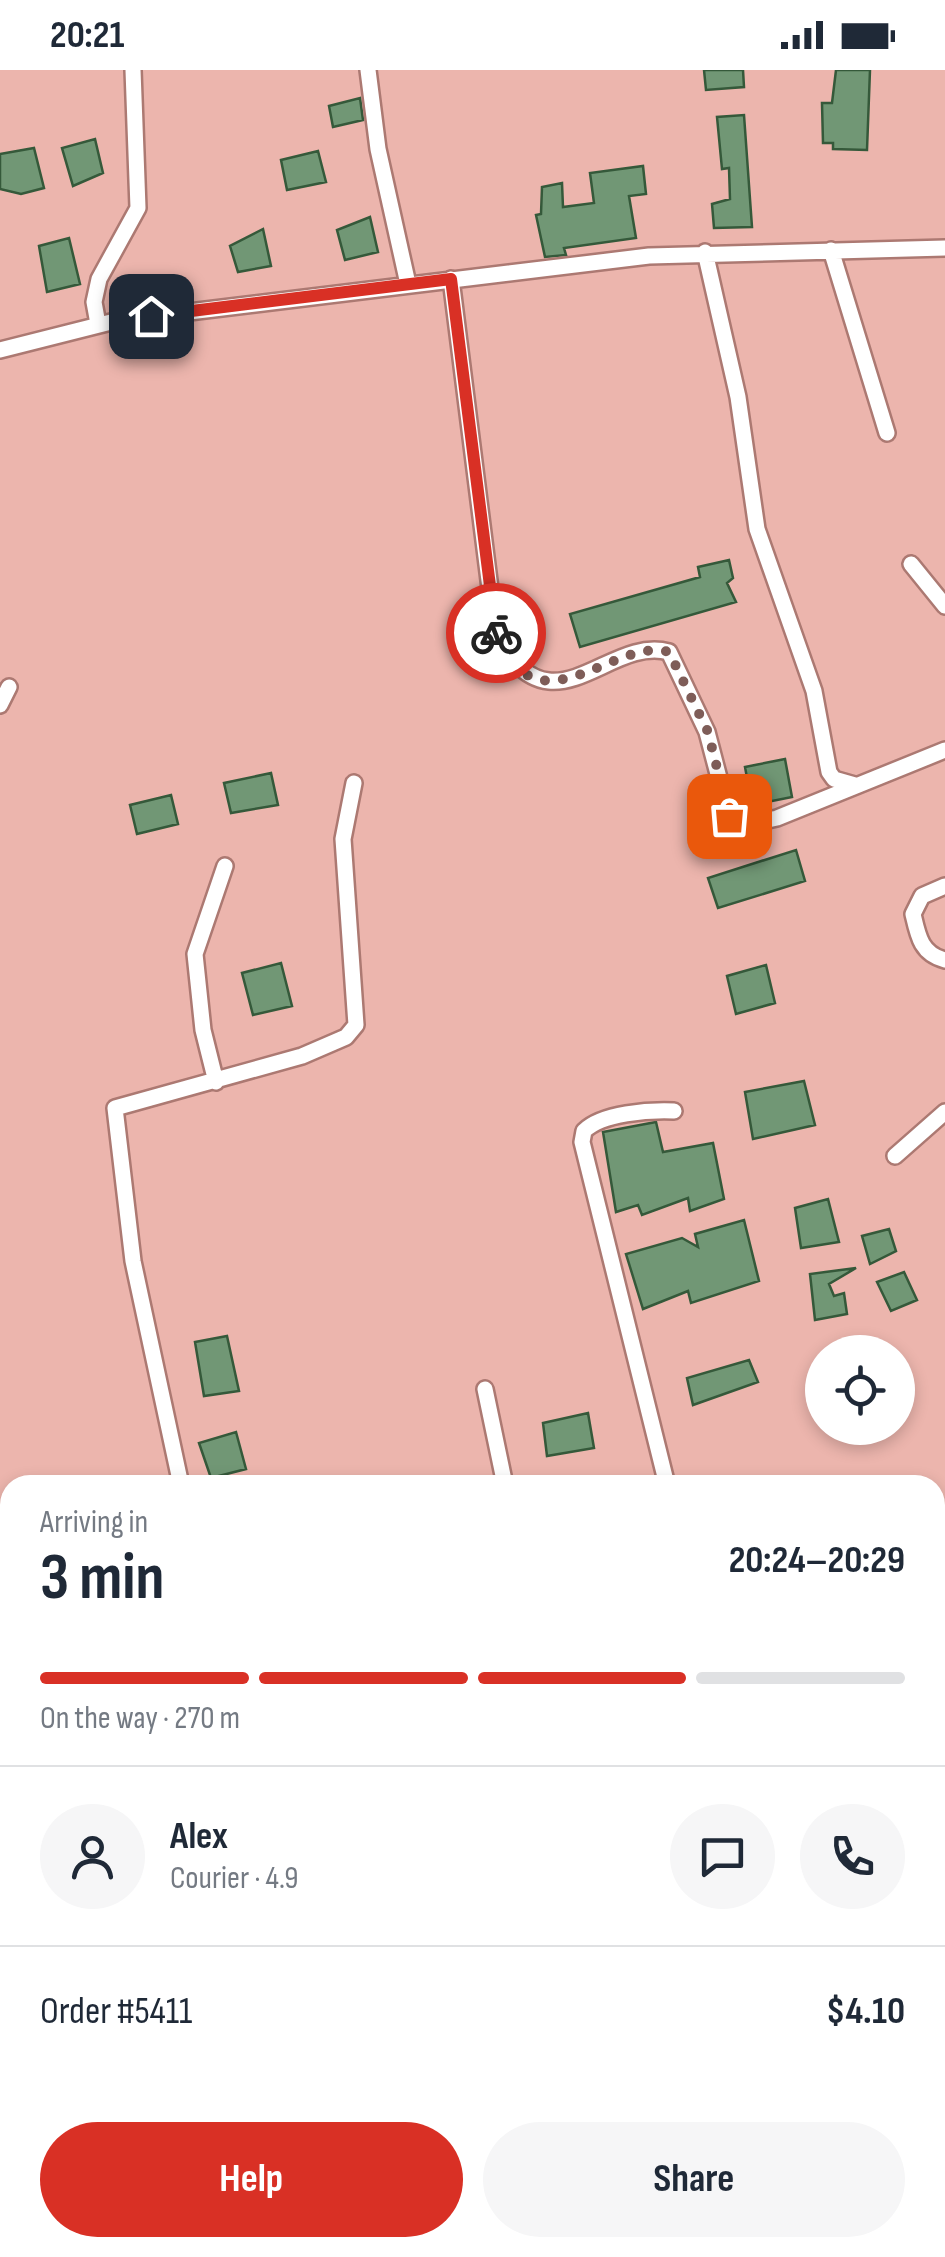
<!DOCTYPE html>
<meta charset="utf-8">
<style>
body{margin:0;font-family:"Sofia Sans Condensed",sans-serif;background:#f6f6f7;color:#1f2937;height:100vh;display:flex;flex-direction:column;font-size:38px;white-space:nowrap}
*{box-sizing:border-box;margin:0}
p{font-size:32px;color:#747a83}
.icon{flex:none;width:55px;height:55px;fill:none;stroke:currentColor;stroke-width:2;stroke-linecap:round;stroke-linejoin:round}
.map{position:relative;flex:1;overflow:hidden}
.sheet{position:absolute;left:0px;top:1405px;width:945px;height:782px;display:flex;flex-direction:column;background:#fff;border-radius:30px 30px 0 0;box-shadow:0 5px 15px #0003}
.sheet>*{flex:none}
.tools{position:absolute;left:805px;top:1265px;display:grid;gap:20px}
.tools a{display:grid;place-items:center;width:110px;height:110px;border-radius:50%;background:#fff;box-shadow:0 5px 15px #0003;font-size:50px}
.pin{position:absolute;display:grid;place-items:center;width:85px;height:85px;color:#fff;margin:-42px;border-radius:20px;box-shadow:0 5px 15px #0006}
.courier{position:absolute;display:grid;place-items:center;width:100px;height:100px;margin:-50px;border:8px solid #d93025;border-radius:50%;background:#fff;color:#222;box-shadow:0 2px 12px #0007}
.headline em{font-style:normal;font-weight:700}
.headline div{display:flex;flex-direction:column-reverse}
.headline{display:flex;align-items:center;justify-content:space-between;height:170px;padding:0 40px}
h1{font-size:65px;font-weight:700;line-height:75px}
.bar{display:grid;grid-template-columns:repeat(4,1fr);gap:15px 10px;align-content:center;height:120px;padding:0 40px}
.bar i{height:12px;border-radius:8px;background:#e0e1e3}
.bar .on{background:#d93025}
.bar p{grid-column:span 4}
.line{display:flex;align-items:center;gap:25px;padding:0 40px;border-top:2px solid #e0e1e3}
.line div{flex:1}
.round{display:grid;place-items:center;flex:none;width:105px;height:105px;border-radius:52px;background:#f6f6f7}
.cta{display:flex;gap:20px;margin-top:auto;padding:20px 40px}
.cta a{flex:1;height:115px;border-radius:60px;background:#d93025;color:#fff;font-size:40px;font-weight:700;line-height:115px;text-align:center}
.cta a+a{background:#f6f6f7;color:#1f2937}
.status{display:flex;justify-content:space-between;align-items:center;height:70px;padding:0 50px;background:#fff;direction:ltr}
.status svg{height:28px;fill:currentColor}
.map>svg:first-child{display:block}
.building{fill:#719775;stroke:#35593a;stroke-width:2.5}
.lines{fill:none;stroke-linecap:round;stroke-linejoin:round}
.minor-casing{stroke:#ac7972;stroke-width:20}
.tertiary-casing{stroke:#ac7972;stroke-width:25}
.minor{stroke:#fff;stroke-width:15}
.tertiary{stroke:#fff;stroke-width:20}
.done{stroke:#7e5d58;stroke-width:10;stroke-dasharray:0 18}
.route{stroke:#d93025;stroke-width:12}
</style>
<div class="status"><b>20:21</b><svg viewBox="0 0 49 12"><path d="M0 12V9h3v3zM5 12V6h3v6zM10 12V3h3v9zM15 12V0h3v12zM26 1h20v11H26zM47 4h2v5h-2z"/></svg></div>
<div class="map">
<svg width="945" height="2187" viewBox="0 0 945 2187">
<rect width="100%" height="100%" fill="#ecb5ad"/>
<path class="building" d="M 704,0 L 743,0 L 744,17 L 706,20 Z
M 836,0 L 870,0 L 867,80 L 833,79 L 833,73 L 823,73 L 822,33 L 832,33 Z
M 360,28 L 363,50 L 333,57 L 329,36 Z
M 744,45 L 752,157 L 714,158 L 712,134 L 730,129 L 729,98 L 722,99 L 717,47 Z
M 95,69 L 103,103 L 73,116 L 62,78 Z
M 34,78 L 44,118 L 21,124 L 0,119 L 0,84 Z
M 318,81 L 326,112 L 287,120 L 281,90 Z
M 643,96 L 646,124 L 629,126 L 636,168 L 564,178 L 566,185 L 545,187 L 536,145 L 541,144 L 542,117 L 562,113 L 563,137 L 594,133 L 590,103 Z
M 370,147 L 378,182 L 345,190 L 337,160 Z
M 263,159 L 271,196 L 238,202 L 230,176 Z
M 69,168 L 80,214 L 47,222 L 39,176 Z
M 729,490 L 733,508 L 727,513 L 736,532 L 580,577 L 570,544 L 700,507 L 698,497 Z
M 785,689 L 792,727 L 752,735 L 745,697 Z
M 271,703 L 278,735 L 231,743 L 224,713 Z
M 171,725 L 178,754 L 137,764 L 130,735 Z
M 796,780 L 805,811 L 718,838 L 708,808 Z
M 281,893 L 292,936 L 253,945 L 242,903 Z
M 766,895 L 775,933 L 736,944 L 727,906 Z
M 804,1011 L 815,1055 L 753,1069 L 745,1022 Z
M 656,1052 L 663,1082 L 713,1073 L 724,1129 L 690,1141 L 688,1128 L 642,1145 L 638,1135 L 616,1142 L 603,1062 Z
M 828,1129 L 839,1172 L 801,1178 L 795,1138 Z
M 744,1150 L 759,1211 L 691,1233 L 688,1221 L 643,1239 L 626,1184 L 682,1168 L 698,1177 L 695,1164 Z
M 889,1159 L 896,1181 L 870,1194 L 862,1166 Z
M 856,1198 L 829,1214 L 834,1226 L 844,1223 L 847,1244 L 815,1250 L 810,1204 Z
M 904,1202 L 917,1230 L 891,1241 L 877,1212 Z
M 227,1266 L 239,1321 L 204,1326 L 195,1272 Z
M 749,1290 L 758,1312 L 693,1335 L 687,1308 Z
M 588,1343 L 594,1378 L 547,1386 L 543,1353 Z
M 236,1362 L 246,1399 L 211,1408 L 199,1373 Z"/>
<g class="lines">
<g class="minor-casing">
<path id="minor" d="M 368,0 L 378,79 L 408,214
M 831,180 L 887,363
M 705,182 L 738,327 L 757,459 L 814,621 L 829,702 L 834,709 L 855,715
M 451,209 L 496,566 C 553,667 607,565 669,582 L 707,662 L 729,746 L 741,756 L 777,748 L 945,680
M 98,254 L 94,232 L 99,209 L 138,138 L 133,0
M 0,280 L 115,251 L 649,186 L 945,178
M 911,494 L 945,536
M 0,635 L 9,617
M 945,816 L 922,826 L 913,844 C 918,866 921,884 945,890
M 216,1012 L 203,960 L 195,884 L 225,796
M 895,1086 L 945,1042
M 485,1319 L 505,1415
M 181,1415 L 133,1191 L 115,1038 L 302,986 L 346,967 L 356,955 L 343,769 L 354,713
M 667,1415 L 582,1072 L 584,1061 C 602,1043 649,1040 674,1041"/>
</g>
<g class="tertiary-casing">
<path id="tertiary" d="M 935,1545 L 945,1542
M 0,1787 L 10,1784"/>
</g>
<use href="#minor" class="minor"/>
<use href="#tertiary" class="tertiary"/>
</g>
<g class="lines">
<path class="done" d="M 496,563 C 537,667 614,566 669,582 L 708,662 L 729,746"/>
<path class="route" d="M 151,246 L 451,209 L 496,563"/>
</g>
</svg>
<div class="tools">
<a><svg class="icon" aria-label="locate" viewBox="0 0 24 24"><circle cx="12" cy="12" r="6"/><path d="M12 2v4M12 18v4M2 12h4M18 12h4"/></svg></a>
</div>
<div class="pin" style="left:729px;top:746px;background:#ea580c"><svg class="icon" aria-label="bag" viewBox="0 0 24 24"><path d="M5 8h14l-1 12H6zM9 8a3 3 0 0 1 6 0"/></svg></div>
<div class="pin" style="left:151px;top:246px;background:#1f2937"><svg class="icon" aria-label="home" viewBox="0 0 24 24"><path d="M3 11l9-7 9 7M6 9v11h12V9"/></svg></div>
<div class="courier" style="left:496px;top:563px"><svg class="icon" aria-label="bike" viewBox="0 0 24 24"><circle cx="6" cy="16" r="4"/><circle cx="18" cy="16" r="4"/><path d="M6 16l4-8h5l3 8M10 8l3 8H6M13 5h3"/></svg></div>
<section class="sheet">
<div class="headline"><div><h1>3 min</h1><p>Arriving in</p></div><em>20:24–20:29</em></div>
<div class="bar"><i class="on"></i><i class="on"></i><i class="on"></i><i></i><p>On the way · 270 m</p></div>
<div class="line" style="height:180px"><a class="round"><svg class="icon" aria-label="person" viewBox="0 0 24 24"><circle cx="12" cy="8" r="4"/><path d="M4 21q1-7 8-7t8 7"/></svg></a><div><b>Alex</b><p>Courier · 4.9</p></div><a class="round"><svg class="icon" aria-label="chat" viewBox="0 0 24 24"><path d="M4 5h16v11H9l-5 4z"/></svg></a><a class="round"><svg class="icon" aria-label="phone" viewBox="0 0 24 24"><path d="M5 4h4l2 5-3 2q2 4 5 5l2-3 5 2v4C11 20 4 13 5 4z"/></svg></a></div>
<div class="line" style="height:130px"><div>Order #5411</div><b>$4.10</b></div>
<div class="cta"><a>Help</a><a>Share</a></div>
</section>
</div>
